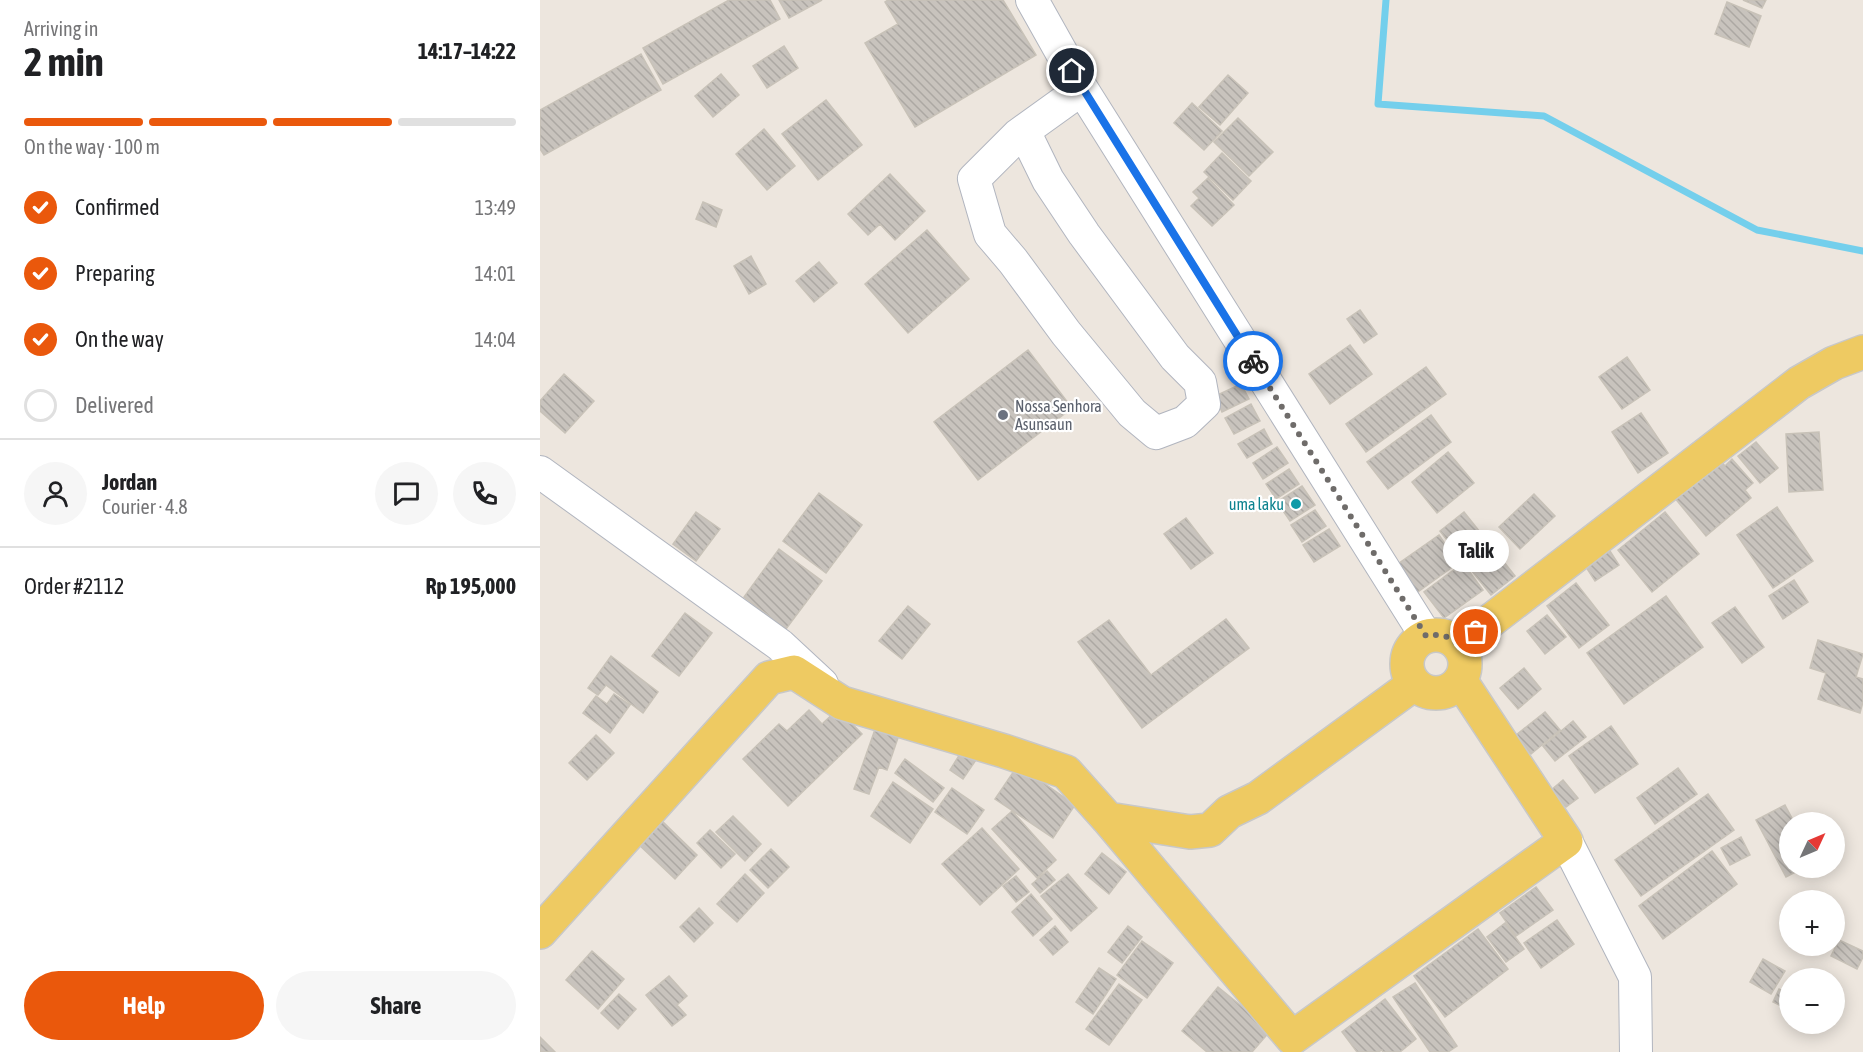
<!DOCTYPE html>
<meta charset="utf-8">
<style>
body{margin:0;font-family:"Asap Condensed",sans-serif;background:#f6f6f6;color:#202124;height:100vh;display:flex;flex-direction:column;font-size:22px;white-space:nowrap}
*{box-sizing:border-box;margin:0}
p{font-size:20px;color:#757577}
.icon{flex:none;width:33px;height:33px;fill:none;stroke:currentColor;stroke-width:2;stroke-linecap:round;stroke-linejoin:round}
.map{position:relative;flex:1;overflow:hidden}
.side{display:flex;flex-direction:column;background:#fff;width:540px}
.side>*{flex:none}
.needle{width:39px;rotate:46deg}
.controls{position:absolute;left:1239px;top:812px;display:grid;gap:12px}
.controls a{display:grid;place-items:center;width:66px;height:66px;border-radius:50%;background:#fff;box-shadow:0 3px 15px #0003;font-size:30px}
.pin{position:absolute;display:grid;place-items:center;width:51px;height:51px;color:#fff;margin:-26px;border:3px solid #fff;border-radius:50%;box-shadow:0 2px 6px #0007}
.courier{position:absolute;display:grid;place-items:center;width:60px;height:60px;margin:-30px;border:4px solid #1a73e8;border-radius:50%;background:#fff;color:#222;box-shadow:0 2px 8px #0007}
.bubble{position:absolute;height:42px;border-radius:21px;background:#fff;box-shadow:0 3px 15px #0003;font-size:20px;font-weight:700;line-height:42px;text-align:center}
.overview em{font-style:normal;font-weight:700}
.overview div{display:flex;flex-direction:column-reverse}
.overview{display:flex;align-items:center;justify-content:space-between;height:102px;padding:0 24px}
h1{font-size:39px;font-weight:700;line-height:45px}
.bar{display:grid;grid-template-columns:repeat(4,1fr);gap:9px 6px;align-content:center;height:72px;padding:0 24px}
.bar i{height:8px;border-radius:4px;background:#e0e0e0}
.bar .active{background:#ea580c}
.bar p{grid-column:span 4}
.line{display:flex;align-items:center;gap:15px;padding:0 24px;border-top:2px solid #e0e0e0}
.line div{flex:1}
.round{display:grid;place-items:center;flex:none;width:63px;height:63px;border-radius:32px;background:#f6f6f6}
ol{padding:0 24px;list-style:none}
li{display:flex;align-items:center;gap:18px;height:66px}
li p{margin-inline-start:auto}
li .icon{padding:6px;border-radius:50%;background:#ea580c;color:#fff;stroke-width:4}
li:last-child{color:#757577}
li i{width:33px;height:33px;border:3px solid #e0e0e0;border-radius:50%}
.cta{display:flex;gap:12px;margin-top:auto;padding:12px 24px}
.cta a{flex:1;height:69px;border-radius:36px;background:#ea580c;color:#fff;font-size:24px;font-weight:700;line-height:69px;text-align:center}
.cta a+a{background:#f6f6f6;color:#202124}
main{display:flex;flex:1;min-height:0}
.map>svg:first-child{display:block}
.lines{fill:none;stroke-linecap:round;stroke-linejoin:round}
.stream{stroke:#74cfec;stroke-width:7}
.building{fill:url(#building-back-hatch);stroke:#c8c2b8;stroke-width:1.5}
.minor-casing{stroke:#b1b5bf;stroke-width:34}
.major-casing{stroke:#c8c8c8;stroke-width:36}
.minor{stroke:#fff;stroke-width:32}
.major{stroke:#eeca62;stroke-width:33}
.done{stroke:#6f6c6a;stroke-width:6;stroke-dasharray:0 10.8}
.route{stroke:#1a73e8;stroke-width:8}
.worship-dot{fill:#6b7280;stroke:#fff;stroke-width:2}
.culture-dot{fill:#0f9aa8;stroke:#fff;stroke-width:2}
.labels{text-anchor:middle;stroke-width:4.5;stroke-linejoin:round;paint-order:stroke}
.worship-label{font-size:16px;fill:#5b616d;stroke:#fff;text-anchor:start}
.culture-label{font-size:16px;fill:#0d838f;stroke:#fff;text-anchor:end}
</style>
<main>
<section class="side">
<div class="overview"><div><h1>2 min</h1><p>Arriving in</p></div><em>14:17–14:22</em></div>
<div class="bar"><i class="active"></i><i class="active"></i><i class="active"></i><i></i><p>On the way · 100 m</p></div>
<ol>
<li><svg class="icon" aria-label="check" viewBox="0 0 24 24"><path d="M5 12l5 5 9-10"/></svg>Confirmed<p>13:49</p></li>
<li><svg class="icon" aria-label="check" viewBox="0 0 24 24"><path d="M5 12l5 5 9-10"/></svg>Preparing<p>14:01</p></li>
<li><svg class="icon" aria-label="check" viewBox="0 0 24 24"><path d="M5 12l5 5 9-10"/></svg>On the way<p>14:04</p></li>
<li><i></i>Delivered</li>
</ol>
<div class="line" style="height:108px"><a class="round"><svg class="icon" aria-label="person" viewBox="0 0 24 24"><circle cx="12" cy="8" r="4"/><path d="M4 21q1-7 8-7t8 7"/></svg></a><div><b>Jordan</b><p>Courier · 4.8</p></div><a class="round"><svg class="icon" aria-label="chat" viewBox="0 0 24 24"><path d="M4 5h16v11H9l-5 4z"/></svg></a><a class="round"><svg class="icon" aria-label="phone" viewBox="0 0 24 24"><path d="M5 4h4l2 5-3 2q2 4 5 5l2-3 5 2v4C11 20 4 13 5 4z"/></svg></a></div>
<div class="line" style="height:78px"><div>Order #2112</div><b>Rp 195,000</b></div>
<div class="cta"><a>Help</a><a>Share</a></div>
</section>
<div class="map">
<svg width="1323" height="1052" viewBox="0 0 1323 1052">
<defs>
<pattern id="building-back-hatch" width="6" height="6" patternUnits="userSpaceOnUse" patternTransform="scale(1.5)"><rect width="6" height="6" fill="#c8c3bd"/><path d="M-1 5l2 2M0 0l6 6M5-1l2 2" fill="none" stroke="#aca8a3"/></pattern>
</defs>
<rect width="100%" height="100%" fill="#ede6de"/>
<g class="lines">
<path class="stream" d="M 846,0 L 838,104 L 1004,116 L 1217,230 L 1323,251"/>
</g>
<path class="building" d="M 189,0 L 230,0 L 240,19 L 123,84 L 103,48 Z
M 239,0 L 282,0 L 249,18 Z
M 348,0 L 463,0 L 496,55 L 375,127 L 325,43 L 358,24 L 345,2 Z
M 1203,0 L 1226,0 L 1222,8 Z
M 1187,2 L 1221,16 L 1209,47 L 1175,34 Z
M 244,46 L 258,68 L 227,88 L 213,66 Z
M 101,54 L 121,90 L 4,155 L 0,149 L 0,110 Z
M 181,74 L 199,95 L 173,117 L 155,96 Z
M 688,75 L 708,93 L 680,125 L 659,107 Z
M 286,100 L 322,145 L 278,180 L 242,134 Z
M 652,103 L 682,131 L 664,150 L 634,123 Z
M 698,118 L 733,152 L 709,176 L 674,142 Z
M 224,129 L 255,166 L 227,190 L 196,154 Z
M 682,153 L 711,181 L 693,200 L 664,172 Z
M 350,174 L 385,211 L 355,240 L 340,224 L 328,235 L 308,214 Z
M 668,178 L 694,205 L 672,226 L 651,206 L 659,198 L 653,192 Z
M 163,202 L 182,210 L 176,227 L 156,219 Z
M 387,230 L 429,279 L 368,333 L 325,284 Z
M 211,256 L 226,284 L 209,294 L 194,266 Z
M 279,262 L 297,283 L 274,302 L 256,281 Z
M 820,310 L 837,334 L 824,343 L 807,319 Z
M 810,345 L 832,374 L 790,404 L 769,374 Z
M 488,350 L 532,408 L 438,480 L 394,422 Z
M 1087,357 L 1110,390 L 1082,409 L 1059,377 Z
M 886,367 L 906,394 L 826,452 L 806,424 Z
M 24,374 L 54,401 L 25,433 L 0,411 L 0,401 Z
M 701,384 L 709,399 L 682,412 L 675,396 Z
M 711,404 L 720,421 L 694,434 L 685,418 Z
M 1101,413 L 1128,453 L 1098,473 L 1072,432 Z
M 891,415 L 911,442 L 848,489 L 827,462 Z
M 724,429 L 732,444 L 707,458 L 698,444 Z
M 1279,432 L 1283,490 L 1249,492 L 1246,434 Z
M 1216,442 L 1238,468 L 1220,483 L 1198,456 Z
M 737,447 L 748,463 L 723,479 L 713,463 Z
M 908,452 L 934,483 L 897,513 L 872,482 Z
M 1179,459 L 1185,466 L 1192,459 L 1213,483 L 1205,490 L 1211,498 L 1166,536 L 1134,497 Z
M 749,469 L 759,484 L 736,499 L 726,484 Z
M 762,486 L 775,505 L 750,521 L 737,502 Z
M 279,493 L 322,525 L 286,573 L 243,541 Z
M 994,494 L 1015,516 L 980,549 L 959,527 Z
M 1237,507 L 1273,561 L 1233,588 L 1197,535 Z
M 775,510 L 786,526 L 762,542 L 751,525 Z
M 156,512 L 180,529 L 156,561 L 133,544 Z
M 924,512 L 975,576 L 951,595 L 900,531 Z
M 1125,512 L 1159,554 L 1112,592 L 1078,550 Z
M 646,518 L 673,553 L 651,569 L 624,534 Z
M 789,529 L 800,546 L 774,562 L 763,545 Z
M 899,535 L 918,563 L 875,594 L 855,566 Z
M 1068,548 L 1079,565 L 1055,581 L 1044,564 Z
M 239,549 L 282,581 L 246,629 L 204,597 Z
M 923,563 L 943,590 L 904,618 L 884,592 Z
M 1254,580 L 1268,602 L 1243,619 L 1229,596 Z
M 1036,583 L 1069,625 L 1039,648 L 1007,606 Z
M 1126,596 L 1163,647 L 1084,704 L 1047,653 Z
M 368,606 L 390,624 L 362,659 L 339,641 Z
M 1195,607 L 1224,647 L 1202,663 L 1172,623 Z
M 145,613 L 172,633 L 139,676 L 112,656 Z
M 1007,615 L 1026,637 L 1005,654 L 987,631 Z
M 686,619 L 709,648 L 602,728 L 538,642 L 569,620 L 611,675 Z
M 1278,640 L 1323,654 L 1316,677 L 1323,679 L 1323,702 L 1320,713 L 1278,699 L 1286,673 L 1270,668 Z
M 71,656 L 118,692 L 103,713 L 66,685 L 58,695 L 48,688 Z
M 984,668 L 1001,689 L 978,709 L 960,688 Z
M 74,694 L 90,705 L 70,733 L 43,713 L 56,696 L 67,704 Z
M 298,709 L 322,734 L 248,806 L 203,759 L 239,724 L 247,731 L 269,710 L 282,724 Z
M 1005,712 L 1020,730 L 991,754 L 976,735 Z
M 338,721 L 361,729 L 347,770 L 339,767 L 329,794 L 314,789 Z
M 1033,721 L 1046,737 L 1015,761 L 1003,746 Z
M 1071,726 L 1098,764 L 1055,793 L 1029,756 Z
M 56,735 L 74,753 L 47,780 L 29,763 Z
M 428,741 L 442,751 L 423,779 L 410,770 Z
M 365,759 L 404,788 L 393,802 L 355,773 Z
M 478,765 L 535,805 L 513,838 L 455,799 Z
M 1138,768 L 1157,794 L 1115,824 L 1097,798 Z
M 1023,780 L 1038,798 L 1026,807 L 1011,790 Z
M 353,782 L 393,809 L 370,843 L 331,816 Z
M 412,788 L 444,810 L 427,834 L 395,812 Z
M 1168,794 L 1194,830 L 1101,896 L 1075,860 Z
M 1245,805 L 1254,822 L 1250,822 L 1250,867 L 1265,867 L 1246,877 L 1216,820 Z
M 472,811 L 516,860 L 497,878 L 452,829 Z
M 193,816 L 221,844 L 205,861 L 176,832 Z
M 119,818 L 157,855 L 135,879 L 96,842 Z
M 442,828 L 479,869 L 440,905 L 402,864 Z
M 170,830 L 195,854 L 181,868 L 157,843 Z
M 1201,837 L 1210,855 L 1190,865 L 1181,848 Z
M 231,849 L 249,867 L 228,888 L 210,870 Z
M 1172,851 L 1197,884 L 1123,939 L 1099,906 Z
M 562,853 L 586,872 L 569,894 L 545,874 Z
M 507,871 L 515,880 L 500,893 L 492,884 Z
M 205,874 L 224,893 L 197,922 L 177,904 Z
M 528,874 L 557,908 L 531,931 L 501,896 Z
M 476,876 L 489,892 L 476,902 L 463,886 Z
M 996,887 L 1013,910 L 976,936 L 960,913 Z
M 491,894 L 512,919 L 493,936 L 472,912 Z
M 159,908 L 173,923 L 154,942 L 140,927 Z
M 1017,920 L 1034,944 L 1001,968 L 984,943 Z
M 965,923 L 984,949 L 966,962 L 947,937 Z
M 515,926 L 528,942 L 513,955 L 500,940 Z
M 588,926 L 602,937 L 582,963 L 568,952 Z
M 938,929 L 968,969 L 905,1017 L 874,976 Z
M 1299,940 L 1323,951 L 1323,957 L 1317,969 L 1291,956 Z
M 602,941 L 633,963 L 607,998 L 577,975 Z
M 52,951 L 84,979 L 58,1009 L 26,980 Z
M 1223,959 L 1245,971 L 1231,994 L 1210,982 Z
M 559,968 L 576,979 L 553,1014 L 536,1002 Z
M 129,976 L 147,996 L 137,1005 L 146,1015 L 132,1026 L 106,995 Z
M 875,983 L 917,1046 L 908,1052 L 890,1052 L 853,997 Z
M 579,984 L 602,1000 L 569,1045 L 546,1029 Z
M 678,987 L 731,1030 L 712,1052 L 667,1052 L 642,1031 Z
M 1239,989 L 1250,995 L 1249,1010 L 1233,1002 Z
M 79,994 L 96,1009 L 78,1029 L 61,1013 Z
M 845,999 L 876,1039 L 860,1052 L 843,1052 L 842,1050 L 838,1052 L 817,1052 L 802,1032 Z
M 0,1037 L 15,1052 L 0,1052 Z"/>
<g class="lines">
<g class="minor-casing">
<path id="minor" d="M 492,0 L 542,89 L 886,636
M 484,131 L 508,180 L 544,234 L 635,357 L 660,382 L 664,404 L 645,422 L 616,433 L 592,413 L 526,333 L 473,261 L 450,234 L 434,179 L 478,135 L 542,89
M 0,472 L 240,645 L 282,684
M 1026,841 L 1095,977 L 1096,1052"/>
</g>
<g class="major-casing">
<path id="major" d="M867 664a29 29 0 1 1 58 0a29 29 0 1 1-58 0Z
M 919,645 L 1259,383 L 1294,363 L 1323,352
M 568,819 L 650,832 L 670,830 L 689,812 L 718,798 L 874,684
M 0,932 L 229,678 L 254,672 L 302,703 L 464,751 L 526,772 L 568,819 L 752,1038 L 1026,841 L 920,680"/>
</g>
<use href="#minor" class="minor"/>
<use href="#major" class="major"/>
</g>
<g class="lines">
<path class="done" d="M 713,361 L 886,636 C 900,633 909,636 919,645 L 936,632"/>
<path class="route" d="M 532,71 L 713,361"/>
</g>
<circle class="worship-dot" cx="463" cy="415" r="6"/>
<circle class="culture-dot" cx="756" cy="504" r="6"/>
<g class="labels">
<g class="worship-label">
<text x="475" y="412">Nossa Senhora<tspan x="475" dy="18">Asunsaun</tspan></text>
</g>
<g class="culture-label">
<text x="744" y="510">uma laku</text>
</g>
</g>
</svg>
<div class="controls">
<a><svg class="needle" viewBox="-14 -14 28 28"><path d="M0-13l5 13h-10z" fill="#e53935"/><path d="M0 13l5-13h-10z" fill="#757577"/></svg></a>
<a>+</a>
<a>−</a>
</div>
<div class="pin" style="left:936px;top:632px;background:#ea580c"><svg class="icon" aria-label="bag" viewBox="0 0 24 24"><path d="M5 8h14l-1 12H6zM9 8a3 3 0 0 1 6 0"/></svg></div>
<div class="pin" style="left:532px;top:71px;background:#1f2937"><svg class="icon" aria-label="home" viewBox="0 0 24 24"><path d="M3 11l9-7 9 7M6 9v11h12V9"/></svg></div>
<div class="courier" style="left:713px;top:361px"><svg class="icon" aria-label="bike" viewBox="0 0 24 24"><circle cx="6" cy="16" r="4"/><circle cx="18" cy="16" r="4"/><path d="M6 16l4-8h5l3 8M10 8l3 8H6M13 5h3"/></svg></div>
<div class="bubble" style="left:903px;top:530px;width:66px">Talik</div>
</div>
</main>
